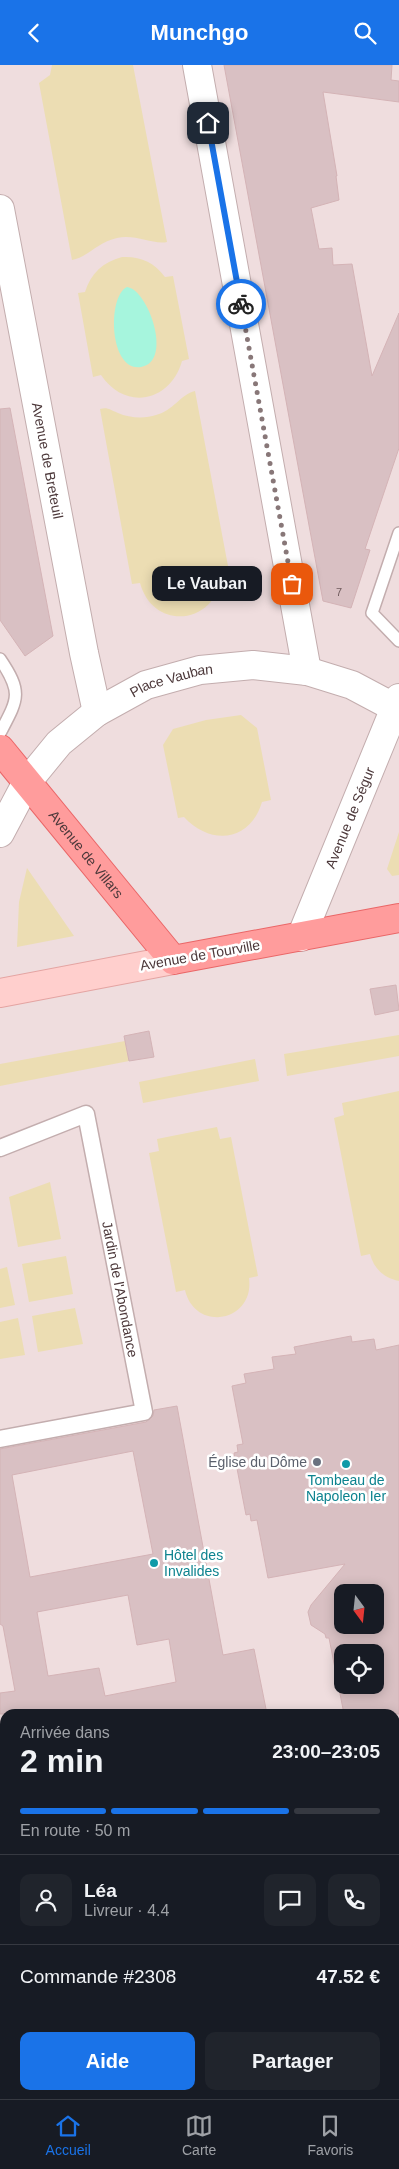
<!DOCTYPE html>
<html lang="fr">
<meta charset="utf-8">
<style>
body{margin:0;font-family:Helvetica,sans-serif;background:#20242c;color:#f1f3f6;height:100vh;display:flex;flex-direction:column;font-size:19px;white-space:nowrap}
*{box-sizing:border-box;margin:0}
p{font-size:16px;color:#9ea1a6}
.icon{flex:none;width:28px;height:28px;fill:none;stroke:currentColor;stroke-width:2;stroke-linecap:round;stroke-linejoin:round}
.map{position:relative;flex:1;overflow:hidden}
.drawer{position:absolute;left:0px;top:1644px;width:400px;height:391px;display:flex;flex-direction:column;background:#171b24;border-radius:15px 15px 0 0;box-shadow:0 2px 12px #0003}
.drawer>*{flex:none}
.needle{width:32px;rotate:165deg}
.buttons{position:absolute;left:334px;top:1519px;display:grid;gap:10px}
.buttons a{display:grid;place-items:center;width:50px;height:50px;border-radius:10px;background:#171b24;box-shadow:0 2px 12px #0003;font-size:25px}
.pin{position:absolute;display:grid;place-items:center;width:42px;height:42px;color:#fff;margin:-21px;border-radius:10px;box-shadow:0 2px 8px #0006}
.courier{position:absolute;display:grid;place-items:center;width:50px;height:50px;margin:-25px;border:4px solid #1a73e8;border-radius:50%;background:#fff;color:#222;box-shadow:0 1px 6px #0007}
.bubble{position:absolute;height:35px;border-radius:10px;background:#171b24;box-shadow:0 2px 12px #0003;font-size:16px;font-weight:700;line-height:35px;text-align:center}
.summary em{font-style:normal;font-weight:700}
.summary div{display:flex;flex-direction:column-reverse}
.summary{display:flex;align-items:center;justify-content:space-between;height:85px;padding:0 20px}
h1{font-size:32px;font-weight:700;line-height:38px}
.bar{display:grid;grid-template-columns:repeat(4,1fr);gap:8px 5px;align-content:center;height:60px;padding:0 20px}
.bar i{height:6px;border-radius:4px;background:#363941}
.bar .active{background:#1a73e8}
.bar p{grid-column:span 4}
.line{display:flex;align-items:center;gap:12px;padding:0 20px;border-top:1px solid #363941}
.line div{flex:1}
.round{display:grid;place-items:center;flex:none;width:52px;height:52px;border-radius:10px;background:#20242c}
.primary-button{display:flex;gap:10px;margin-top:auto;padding:10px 20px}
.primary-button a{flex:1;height:58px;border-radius:10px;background:#1a73e8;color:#fff;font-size:20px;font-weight:700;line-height:58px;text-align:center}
.primary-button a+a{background:#20242c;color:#f1f3f6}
header{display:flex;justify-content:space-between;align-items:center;height:65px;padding:0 20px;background:#1a73e8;color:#fff;font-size:22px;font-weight:700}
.menu{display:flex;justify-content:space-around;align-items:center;height:70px;border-top:1px solid #363941;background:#171b24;font-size:14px;color:#9ea1a6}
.menu a{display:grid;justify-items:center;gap:2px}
.menu .active{color:#1a73e8}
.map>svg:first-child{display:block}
.residential{fill:#efddde;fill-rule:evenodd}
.green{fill:#ecddb3}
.water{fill:#a6f5dd}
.building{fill:#d9c0c3;stroke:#d4b3b6;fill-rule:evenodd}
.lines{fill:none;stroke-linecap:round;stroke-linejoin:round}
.service-casing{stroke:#c3adae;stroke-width:14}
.pedestrian-casing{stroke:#c3adae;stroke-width:19}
.tertiary-casing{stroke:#c3adae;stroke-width:30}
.secondary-casing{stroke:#e4a4a2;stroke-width:30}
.primary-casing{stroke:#ea6667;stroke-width:30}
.service{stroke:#fff;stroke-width:11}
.pedestrian{stroke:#fff;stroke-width:16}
.tertiary{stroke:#fff;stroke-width:28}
.secondary{stroke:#ffcfcd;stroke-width:28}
.primary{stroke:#ff9c9c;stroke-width:28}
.done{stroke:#887778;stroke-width:5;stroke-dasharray:0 9}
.route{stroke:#1a73e8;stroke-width:6}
.worship-dot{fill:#6b7280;stroke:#fff;stroke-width:2}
.culture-dot{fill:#0f9aa8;stroke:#fff;stroke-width:2}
.labels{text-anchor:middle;stroke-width:5;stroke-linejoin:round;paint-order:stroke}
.number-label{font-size:11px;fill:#6f5a5c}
.street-label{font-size:14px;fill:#4c383a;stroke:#fff}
.worship-label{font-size:14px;fill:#5b616d;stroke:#fff;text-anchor:end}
.culture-label{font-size:14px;fill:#0d838f;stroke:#fff}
</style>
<header><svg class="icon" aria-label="back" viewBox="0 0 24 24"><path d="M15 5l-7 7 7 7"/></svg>Munchgo<svg class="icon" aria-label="search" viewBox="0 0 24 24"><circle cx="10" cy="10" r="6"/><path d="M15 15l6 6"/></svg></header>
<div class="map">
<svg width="399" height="2034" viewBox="0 0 399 2034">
<rect width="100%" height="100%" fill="#f6ecec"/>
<path class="residential" d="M 0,0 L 399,0 L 399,2034 L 0,2034 ZM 342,1528 L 375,1528 L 375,1560 L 342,1560 ZM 342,1588 L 375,1588 L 375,1620 L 342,1620 ZM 5,1649 L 395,1649 L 395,2030 L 5,2030 Z"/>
<path class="green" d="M 52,0 L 133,0 L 167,177 C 153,180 136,169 117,173 C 98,177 88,192 72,195 L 39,18 L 50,10 Z
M 122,192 C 140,191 154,197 165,212 L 173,211 L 189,294 L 182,296 C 171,336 126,347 101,310 L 93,312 L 78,228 L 85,227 C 91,208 103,197 122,192 Z
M 195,326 L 228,501 L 221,503 C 224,557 155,571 140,518 L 132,519 L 100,344 C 108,342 110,345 118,348 C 129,353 145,354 156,350 C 173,346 181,329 195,326 Z
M 241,650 L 257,663 L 271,735 L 262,737 C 250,777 211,781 184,752 L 178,753 L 163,680 L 173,664 L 206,655 Z
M 399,767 L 399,810 L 392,811 L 387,804 Z
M 27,803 L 74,871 L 17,882 L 19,837 Z
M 399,970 L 399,991 L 287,1011 L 284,989 Z
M 125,976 L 129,996 L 0,1021 L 0,999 Z
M 255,994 L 259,1016 L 143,1038 L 139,1017 Z
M 399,1026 L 399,1216 C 384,1213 374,1204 370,1189 L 361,1191 L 334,1053 L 344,1050 L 342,1038 Z
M 217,1062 L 220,1074 L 231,1072 L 258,1211 L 249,1213 C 255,1257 195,1268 185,1225 L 176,1227 L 149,1088 L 159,1086 L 157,1074 Z
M 50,1117 L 61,1174 L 18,1182 L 9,1132 Z
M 66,1191 L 73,1229 L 29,1237 L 22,1199 Z
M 7,1202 L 15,1240 L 0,1243 L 0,1204 Z
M 75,1243 L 83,1279 L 38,1287 L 32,1251 Z
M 18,1253 L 25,1290 L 0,1294 L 0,1257 Z"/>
<path class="water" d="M 127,222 C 148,224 174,297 141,302 C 109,307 107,231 127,222 Z"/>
<path class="building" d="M 224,0 L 392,0 L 391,15 L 399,16 L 399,37 L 323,27 L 337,111 L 336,111 L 339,135 L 311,143 L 319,184 L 332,183 L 333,200 L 352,199 L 372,311 L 399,248 L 399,383 L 365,484 L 370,485 L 351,543 L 323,536 Z
M 10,343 L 53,571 L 25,591 L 0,555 L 0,344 Z
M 396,920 L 399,945 L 375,950 L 370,924 Z
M 149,966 L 154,992 L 129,996 L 124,971 Z
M 351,1271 L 352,1277 L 374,1274 L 376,1285 L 399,1280 L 399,1649 L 344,1649 L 329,1573 L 326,1573 L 325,1569 L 311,1560 L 308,1547 L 311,1540 L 345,1499 L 268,1513 L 257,1455 L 251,1456 L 250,1449 L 246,1450 L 234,1388 L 238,1387 L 237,1380 L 243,1379 L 232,1321 L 246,1318 L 244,1309 L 274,1304 L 272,1292 L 296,1289 L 294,1282 ZM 342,1528 L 375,1528 L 375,1560 L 342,1560 ZM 342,1588 L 375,1588 L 375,1620 L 342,1620 Z
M 177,1341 L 223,1590 L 254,1584 L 267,1649 L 0,1649 L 0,1628 L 15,1626 L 3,1561 L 0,1559 L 0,1384 L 146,1357 L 153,1351 L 154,1345 ZM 133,1386 L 153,1489 L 30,1512 L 12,1410 ZM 128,1530 L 137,1580 L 169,1574 L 176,1617 L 105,1631 L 99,1603 L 48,1611 L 37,1547 Z"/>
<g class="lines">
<g class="service-casing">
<path id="service" d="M 399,468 L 372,548 L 399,576
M 0,594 C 23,628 18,634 0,668"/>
</g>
<g class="pedestrian-casing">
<g id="pedestrian">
<path id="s1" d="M 0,1083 L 86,1049 L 144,1347 L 0,1374"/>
</g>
</g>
<g class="tertiary-casing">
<g id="tertiary">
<path d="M 197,0 L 307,606"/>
<path id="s2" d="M 0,144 L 84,588 L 97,647"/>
<path id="s3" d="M 0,768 L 27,717 L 59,678 L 97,647 L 146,620 L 200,605 L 253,600 L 307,606 L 352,620 L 399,645"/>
<path id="s4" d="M 301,872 L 399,633"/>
</g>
</g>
<g class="secondary-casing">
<path id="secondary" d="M 0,928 L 173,895"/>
</g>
<g class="primary-casing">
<g id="primary">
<path id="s5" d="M 0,684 L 173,895 L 399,853"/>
</g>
</g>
<use href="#service" class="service"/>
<use href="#pedestrian" class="pedestrian"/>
<use href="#tertiary" class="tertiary"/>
<use href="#secondary" class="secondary"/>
<use href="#primary" class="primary"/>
</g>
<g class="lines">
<path class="done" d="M 241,239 L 292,519"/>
<path class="route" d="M 208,58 L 241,239"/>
</g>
<circle class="worship-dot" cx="317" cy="1397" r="5"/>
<g class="culture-dot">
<circle cx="346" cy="1399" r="5"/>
<circle cx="154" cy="1498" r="5"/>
</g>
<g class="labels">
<g class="number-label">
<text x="339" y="531">7</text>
</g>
<g class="street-label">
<text dy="5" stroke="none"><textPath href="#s2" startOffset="256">Avenue de Breteuil</textPath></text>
<text dy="5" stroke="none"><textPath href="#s3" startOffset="239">Place Vauban</textPath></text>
<text dy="5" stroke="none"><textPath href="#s4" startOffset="129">Avenue de Ségur</textPath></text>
<text dy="5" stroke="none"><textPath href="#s5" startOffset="136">Avenue de Villars</textPath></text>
<text transform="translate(200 890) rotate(-10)" y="5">Avenue de Tourville</text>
<text dy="5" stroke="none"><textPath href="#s1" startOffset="271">Jardin de l'Abondance</textPath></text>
</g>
<g class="worship-label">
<text x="307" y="1402">Église du Dôme</text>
</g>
<g class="culture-label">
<text x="346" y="1420">Tombeau de<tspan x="346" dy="16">Napoleon Ier</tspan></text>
<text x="164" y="1495" text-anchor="start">Hôtel des<tspan x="164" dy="16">Invalides</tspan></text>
</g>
</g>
</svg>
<div class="buttons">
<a><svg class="needle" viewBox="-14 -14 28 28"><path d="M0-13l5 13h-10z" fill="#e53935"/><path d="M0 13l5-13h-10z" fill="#9ea1a6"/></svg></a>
<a><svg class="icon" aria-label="locate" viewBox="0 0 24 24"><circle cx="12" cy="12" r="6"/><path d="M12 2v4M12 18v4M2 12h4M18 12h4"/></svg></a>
</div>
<div class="pin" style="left:292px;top:519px;background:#ea580c"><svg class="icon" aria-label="bag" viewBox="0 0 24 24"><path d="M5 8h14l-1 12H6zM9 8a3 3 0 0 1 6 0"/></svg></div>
<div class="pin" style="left:208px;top:58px;background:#1f2937"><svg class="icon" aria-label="home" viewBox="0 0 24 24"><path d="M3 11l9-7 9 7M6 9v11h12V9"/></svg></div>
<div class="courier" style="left:241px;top:239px"><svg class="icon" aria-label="bike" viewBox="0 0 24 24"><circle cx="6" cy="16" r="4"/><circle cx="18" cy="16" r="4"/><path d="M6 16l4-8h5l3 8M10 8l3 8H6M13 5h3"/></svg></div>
<div class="bubble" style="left:152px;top:501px;width:110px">Le Vauban</div>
<section class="drawer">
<div class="summary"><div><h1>2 min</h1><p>Arrivée dans</p></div><em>23:00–23:05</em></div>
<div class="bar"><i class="active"></i><i class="active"></i><i class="active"></i><i></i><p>En route · 50 m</p></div>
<div class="line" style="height:90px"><a class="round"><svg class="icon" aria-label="person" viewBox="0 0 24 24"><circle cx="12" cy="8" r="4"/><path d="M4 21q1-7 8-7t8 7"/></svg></a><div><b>Léa</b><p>Livreur · 4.4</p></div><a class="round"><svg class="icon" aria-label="chat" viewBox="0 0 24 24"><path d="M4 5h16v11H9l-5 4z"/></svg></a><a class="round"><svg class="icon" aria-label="phone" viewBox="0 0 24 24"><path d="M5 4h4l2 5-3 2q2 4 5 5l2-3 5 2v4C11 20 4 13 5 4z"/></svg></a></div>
<div class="line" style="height:65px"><div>Commande #2308</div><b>47.52 €</b></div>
<div class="primary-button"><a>Aide</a><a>Partager</a></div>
</section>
</div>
<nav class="menu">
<a class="active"><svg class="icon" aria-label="home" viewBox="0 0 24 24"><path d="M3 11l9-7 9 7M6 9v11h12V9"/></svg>Accueil</a>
<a><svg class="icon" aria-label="map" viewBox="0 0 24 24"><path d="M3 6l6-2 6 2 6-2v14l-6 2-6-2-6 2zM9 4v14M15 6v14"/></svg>Carte</a>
<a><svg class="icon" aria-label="saved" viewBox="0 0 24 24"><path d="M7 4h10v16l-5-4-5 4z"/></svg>Favoris</a>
</nav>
